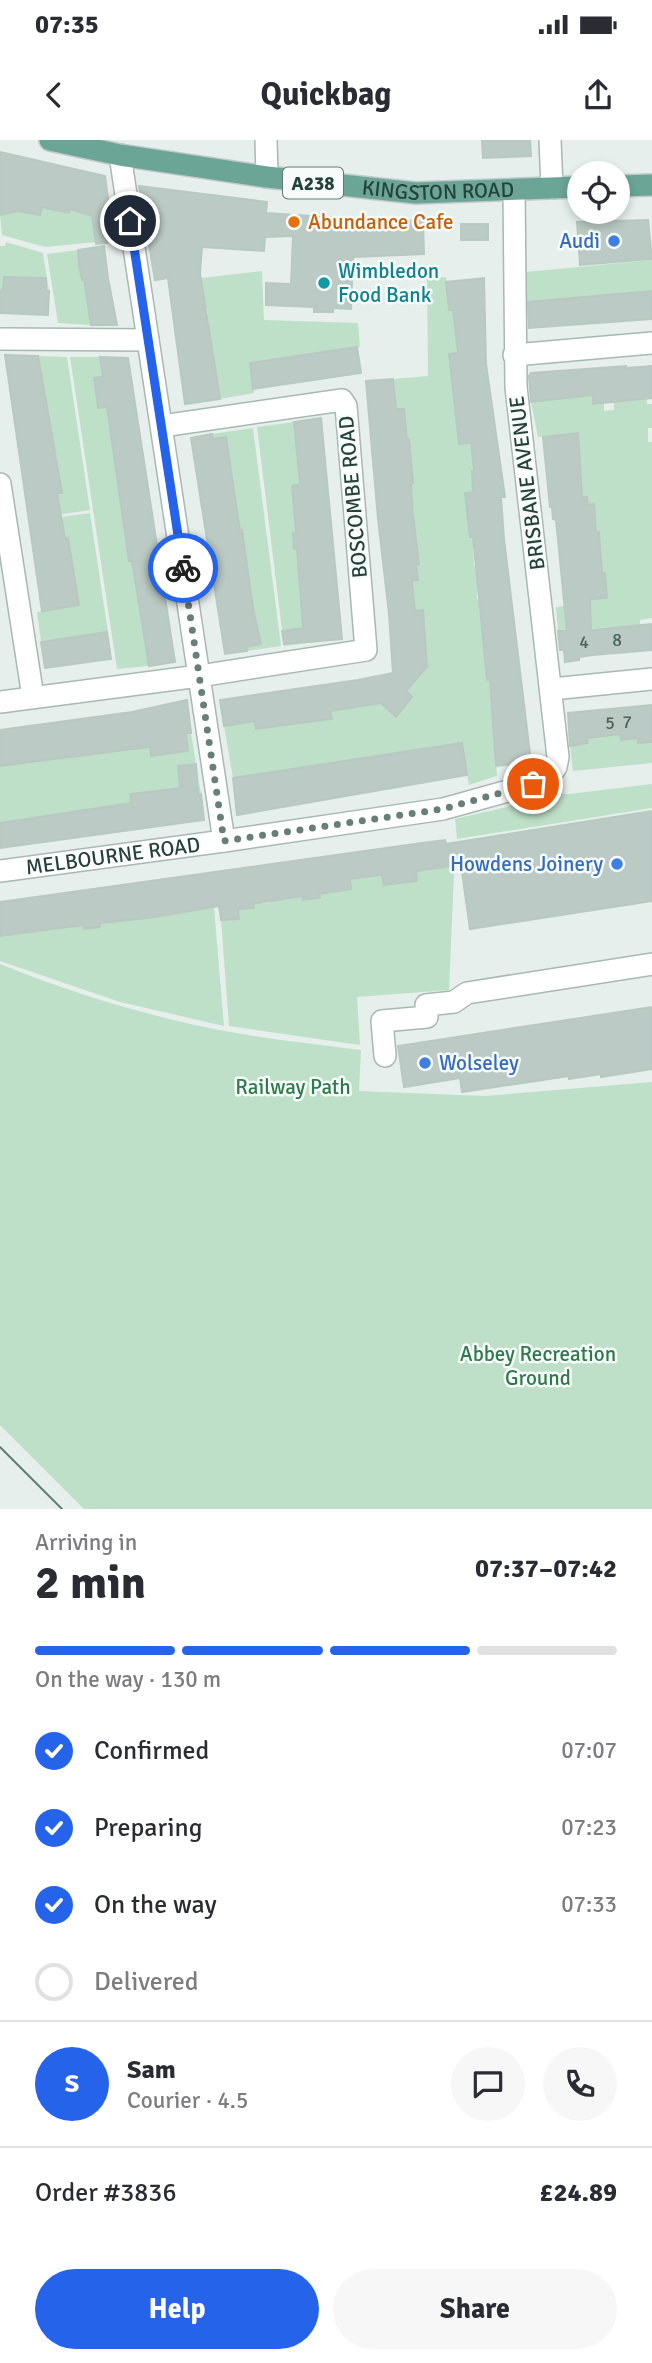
<!DOCTYPE html>
<meta charset="utf-8">
<style>
body{margin:0;font-family:Signika,sans-serif;background:#f7f7f7;color:#2b2b33;height:100vh;display:flex;flex-direction:column;font-size:26px;white-space:nowrap}
*{box-sizing:border-box;margin:0}
p{font-size:23px;color:#7c7c81}
.icon{flex:none;width:38px;height:38px;fill:none;stroke:currentColor;stroke-width:2;stroke-linecap:round;stroke-linejoin:round}
.map{position:relative;height:1369px;overflow:hidden}
.side{display:flex;flex-direction:column;background:#fff;flex:1}
.side>*{flex:none}
.tools{position:absolute;left:567px;top:21px;display:grid;gap:14px}
.tools a{display:grid;place-items:center;width:63px;height:63px;border-radius:50%;background:#fff;box-shadow:0 4px 10px #0003;font-size:35px}
.pin{position:absolute;display:grid;place-items:center;width:60px;height:60px;color:#fff;margin:-30px;border:4px solid #fff;border-radius:50%;box-shadow:0 2px 7px #0007}
.courier{position:absolute;display:grid;place-items:center;width:70px;height:70px;margin:-35px;border:5px solid #2563eb;border-radius:50%;background:#fff;color:#222;box-shadow:0 2px 9px #0007}
.head em{font-style:normal;font-weight:800}
.head div{display:flex;flex-direction:column-reverse}
.head{display:flex;align-items:center;justify-content:space-between;height:119px;padding:0 35px}
h1{font-size:46px;font-weight:800;line-height:52px}
.bar{display:grid;grid-template-columns:repeat(4,1fr);gap:10px 7px;align-content:center;height:84px;padding:0 35px}
.bar i{height:9px;border-radius:5px;background:#e1e1e2}
.bar .on{background:#2563eb}
.bar p{grid-column:span 4}
.line{display:flex;align-items:center;gap:18px;padding:0 35px;border-top:2px solid #e1e1e2}
.line div{flex:1}
.round{display:grid;place-items:center;flex:none;width:74px;height:74px;border-radius:37px;background:#f7f7f7}
ol{padding:0 35px;list-style:none}
li{display:flex;align-items:center;gap:21px;height:77px}
li p{margin-inline-start:auto}
li .icon{padding:7px;border-radius:50%;background:#2563eb;color:#fff;stroke-width:4}
li:last-child{color:#7c7c81}
li i{width:38px;height:38px;border:4px solid #e1e1e2;border-radius:50%}
.action{display:flex;gap:14px;margin-top:auto;padding:14px 35px}
.action a{flex:1;height:80px;border-radius:42px;background:#2563eb;color:#fff;font-size:28px;font-weight:800;line-height:80px;text-align:center}
.action a+a{background:#f7f7f7;color:#2b2b33}
.status{display:flex;justify-content:space-between;align-items:center;height:49px;padding:0 35px;background:#fff;direction:ltr}
.status svg{height:19px;fill:currentColor}
header{display:flex;justify-content:space-between;align-items:center;height:91px;padding:0 35px;background:#fff;font-size:32px;font-weight:800}
.map>svg:first-child{display:block}
.green{fill:#bfe0c8}
.building{fill:#bbcac4;stroke:#b8c9c2;stroke-width:2}
.lines{fill:none;stroke-linecap:round;stroke-linejoin:round}
.minor-casing{stroke:#a8b8b2;stroke-width:24}
.major-casing{stroke:#c2cac8;stroke-width:24}
.minor{stroke:#fff;stroke-width:21}
.major{stroke:#6aa596;stroke-width:21}
.tram{stroke:#5f7d75;stroke-width:2}
.done{stroke:#687f78;stroke-width:7;stroke-dasharray:0 12.6}
.route{stroke:#2563eb;stroke-width:9}
.food-dot{fill:#e8710a;stroke:#f7fbf9;stroke-width:2.5}
.shop-dot{fill:#3f7fe0;stroke:#f7fbf9;stroke-width:2.5}
.culture-dot{fill:#0f9aa8;stroke:#f7fbf9;stroke-width:2.5}
.labels{text-anchor:middle;stroke-width:5;stroke-linejoin:round;paint-order:stroke}
.number-label{font-size:18px;fill:#4a645c}
.shield{fill:#f7fbf9;stroke:#637a73;stroke-width:2}
.shield-label{font-size:19px;font-weight:bold;fill:#24423a}
.street-label{font-size:21px;fill:#24423a;stroke:#f7fbf9}
.food-label{font-size:21px;fill:#c56008;stroke:#f7fbf9;text-anchor:start}
.shop-label{font-size:21px;fill:#366cbe;stroke:#f7fbf9;text-anchor:end}
.culture-label{font-size:21px;fill:#0d838f;stroke:#f7fbf9;text-anchor:start}
.park-label{font-size:21px;fill:#2d7a4b;stroke:#f7fbf9}
</style>
<div class="status"><b>07:35</b><svg viewBox="0 0 49 12"><path d="M0 12V9h3v3zM5 12V6h3v6zM10 12V3h3v9zM15 12V0h3v12zM26 1h20v11H26zM47 4h2v5h-2z"/></svg></div>
<header><svg class="icon" aria-label="back" viewBox="0 0 24 24"><path d="M15 5l-7 7 7 7"/></svg>Quickbag<svg class="icon" aria-label="share" viewBox="0 0 24 24"><path d="M12 15V3M7 8l5-5 5 5M5 13v7h14v-7"/></svg></header>
<div class="map">
<svg width="652" height="1369" viewBox="0 0 652 1369">
<rect width="100%" height="100%" fill="#e6efeb"/>
<path class="green" d="M 26,67 L 27,72 L 40,74 L 42,67 L 69,72 L 70,69 L 92,75 L 96,102 L 45,107 L 2,95 L 0,75 L 11,69 L 24,72 Z
M 6,102 L 43,113 L 49,151 L 46,151 L 46,138 L 37,137 L 29,151 L 30,137 L 21,137 L 20,151 L 13,151 L 14,137 L 4,137 L 3,150 L 0,150 L 0,106 L 5,106 Z
M 78,110 L 91,185 L 58,183 L 47,114 Z
M 652,120 L 652,151 L 526,162 L 526,132 Z
M 262,131 L 264,180 L 358,183 L 360,207 L 250,223 L 254,253 L 220,259 L 218,245 L 206,247 L 206,242 L 217,240 L 215,223 L 203,224 L 202,215 L 213,214 L 211,196 L 198,198 L 197,189 L 209,186 L 207,168 L 194,170 L 193,162 L 205,160 L 201,138 Z
M 446,137 L 449,170 L 457,170 L 454,184 L 458,213 L 449,215 L 450,228 L 457,228 L 462,289 L 457,290 L 459,304 L 470,303 L 474,331 L 472,331 L 473,352 L 465,353 L 467,369 L 476,369 L 468,381 L 470,397 L 480,397 L 480,407 L 473,408 L 474,426 L 483,426 L 477,436 L 477,459 L 487,458 L 479,467 L 481,484 L 489,483 L 496,539 L 492,559 L 497,636 L 469,645 L 461,603 L 233,638 L 224,586 L 255,581 L 257,589 L 332,578 L 330,571 L 377,564 L 379,562 L 396,576 L 412,557 L 406,551 L 425,529 L 415,519 L 426,516 L 423,470 L 415,471 L 412,441 L 416,425 L 419,424 L 416,395 L 406,376 L 414,375 L 411,344 L 413,343 L 404,269 L 396,269 L 393,239 L 428,236 L 427,138 Z
M 38,216 L 67,217 L 90,370 L 58,375 L 52,354 L 62,352 Z
M 70,217 L 100,217 L 103,237 L 94,238 L 98,267 L 107,267 L 125,397 L 128,397 L 131,415 L 128,415 L 128,421 L 132,421 L 149,526 L 117,529 Z
M 646,249 L 647,264 L 652,264 L 652,288 L 648,288 L 648,302 L 652,302 L 652,478 L 640,480 L 640,485 L 558,491 L 556,467 L 589,464 L 590,459 L 607,458 L 605,433 L 588,434 L 585,408 L 600,407 L 599,392 L 590,393 L 595,372 L 594,365 L 588,365 L 587,357 L 578,357 L 581,343 L 578,294 L 538,297 L 531,262 L 593,255 L 594,264 L 604,263 L 604,271 L 614,270 L 613,252 L 625,261 L 643,259 Z
M 294,282 L 300,344 L 296,393 L 293,394 L 294,408 L 297,409 L 302,471 L 314,485 L 316,502 L 284,506 L 257,287 Z
M 253,288 L 281,506 L 247,511 L 246,507 L 259,504 L 244,488 L 240,387 L 238,378 L 227,379 L 237,368 L 230,324 L 213,299 L 212,294 Z
M 90,373 L 108,492 L 41,502 L 37,472 L 79,465 L 68,399 L 59,399 L 61,377 Z
M 186,593 L 191,593 L 201,654 L 166,659 L 164,650 L 130,654 L 131,663 L 0,683 L 0,626 L 20,612 L 22,624 L 40,622 L 38,608 L 51,608 L 52,620 L 70,618 L 69,605 L 91,612 L 92,615 L 133,610 L 132,598 L 150,607 L 152,616 C 165,614 173,603 187,601 Z
M 620,594 L 621,600 L 638,598 L 638,603 L 652,602 L 652,623 L 573,631 L 570,606 L 588,603 L 587,598 Z
M 652,644 L 652,668 L 457,699 L 455,679 L 507,667 L 542,653 L 569,654 Z
M 449,727 L 454,734 L 449,850 L 357,857 L 360,905 L 229,886 L 221,780 L 238,779 L 238,769 L 253,768 L 253,764 L 270,763 L 269,751 L 286,759 L 303,756 L 304,760 L 319,759 L 319,754 L 351,749 L 350,740 Z
M 214,767 L 224,886 L 120,862 L 0,821 L 0,796 L 83,785 L 84,789 L 100,787 L 100,783 L 148,778 Z
M 0,824 C 71,853 144,875 219,890 C 266,899 314,904 361,910 L 359,951 L 485,956 L 652,942 L 652,1369 L 84,1369 L 0,1285 Z"/>
<path class="building" d="M 482,0 L 530,0 L 531,16 L 483,18 Z
M 0,12 L 105,36 L 114,102 L 96,104 L 92,76 L 70,69 L 69,73 L 42,67 L 40,75 L 18,71 L 0,75 Z
M 139,46 L 267,62 L 266,73 L 339,78 L 338,85 L 364,86 L 380,80 L 423,81 L 424,114 L 353,117 L 351,169 L 333,168 L 333,172 L 314,172 L 314,167 L 266,165 L 266,143 L 291,144 L 293,96 L 265,97 L 264,111 L 202,107 L 200,133 L 220,259 L 185,264 L 168,138 L 155,140 Z
M 648,80 L 652,119 L 580,125 L 577,82 Z
M 461,84 L 488,84 L 488,100 L 461,100 Z
M 104,106 L 108,138 L 117,185 L 91,185 L 84,140 L 82,140 L 79,125 L 78,110 Z
M 4,137 L 46,138 L 46,151 L 49,151 L 48,175 L 0,173 L 0,150 L 3,151 Z
M 484,138 L 486,224 L 505,357 L 501,357 L 504,399 L 531,622 L 496,626 L 490,540 L 487,540 L 473,397 L 470,397 L 465,353 L 473,352 L 472,331 L 474,331 L 471,303 L 459,304 L 449,214 L 458,213 L 453,170 L 449,170 L 446,142 Z
M 652,151 L 652,179 L 529,188 L 528,162 Z
M 357,207 L 361,233 L 253,249 L 250,223 Z
M 5,215 L 38,216 L 62,353 L 57,353 L 65,399 L 68,398 L 79,465 L 42,471 Z
M 100,217 L 128,218 L 175,522 L 149,526 L 132,421 L 129,421 L 107,267 L 98,268 L 94,238 L 103,237 Z
M 626,226 L 626,228 L 652,226 L 652,258 L 593,264 L 593,255 L 531,262 L 529,236 L 531,233 Z
M 393,239 L 396,269 L 404,269 L 407,299 L 409,299 L 413,343 L 411,344 L 413,375 L 419,424 L 416,425 L 418,440 L 412,441 L 415,471 L 423,470 L 427,527 L 406,551 L 412,557 L 396,577 L 381,563 L 330,571 L 332,579 L 256,589 L 255,581 L 224,586 L 220,560 L 358,540 L 393,533 L 389,474 L 378,379 L 366,241 Z
M 321,278 L 342,499 L 284,504 L 282,491 L 303,488 L 297,409 L 294,409 L 293,393 L 296,393 L 292,346 L 300,344 L 294,282 Z
M 578,293 L 582,357 L 587,357 L 588,365 L 594,364 L 596,392 L 599,392 L 602,433 L 605,433 L 607,458 L 590,459 L 591,490 L 652,484 L 652,510 L 593,515 L 579,517 L 579,520 L 565,522 L 564,510 L 560,510 L 558,491 L 567,491 L 556,380 L 553,379 L 552,367 L 550,367 L 543,297 Z
M 212,294 L 213,299 L 226,297 L 240,391 L 242,390 L 253,468 L 261,504 L 246,507 L 247,511 L 225,514 L 191,298 Z
M 107,492 L 111,519 L 45,528 L 41,502 Z
M 187,560 L 191,593 L 186,593 L 188,611 L 151,616 L 150,607 L 0,626 L 0,590 L 132,572 Z
M 652,565 L 652,602 L 638,603 L 638,598 L 621,600 L 620,594 L 587,598 L 588,603 L 570,606 L 568,573 Z
M 462,603 L 467,635 L 237,675 L 233,638 Z
M 196,624 L 198,655 L 201,654 L 204,680 L 0,708 L 0,683 L 131,663 L 130,654 L 180,648 L 178,626 Z
M 652,671 L 652,761 L 470,789 L 461,725 L 416,731 L 417,741 L 384,745 L 382,735 L 350,739 L 351,749 L 319,754 L 320,758 L 303,760 L 303,756 L 253,764 L 254,768 L 238,769 L 239,779 L 221,780 L 219,766 L 148,778 L 100,783 L 100,787 L 84,789 L 83,785 L 0,796 L 0,762 L 422,703 L 445,700 L 446,704 Z
M 652,867 L 652,929 L 601,937 L 601,934 L 569,939 L 569,936 L 462,952 L 460,938 L 404,947 L 398,906 Z"/>
<g class="lines">
<g class="minor-casing">
<g id="minor">
<path d="M 266,0 L 267,37"/>
<path d="M 550,0 L 552,48"/>
<path d="M 120,15 L 224,701"/>
<path d="M 0,199 L 148,200"/>
<path d="M 514,215 L 652,203"/>
<path d="M 0,344 L 33,557"/>
<path d="M 552,549 L 652,539"/>
<path d="M 0,562 L 199,536 L 366,510 L 346,266 L 342,260 L 162,286"/>
<path id="s1" d="M 0,731 L 224,701 L 443,669 L 533,644 L 552,633 L 556,627 L 558,617 L 516,247 L 514,50"/>
<path d="M 385,916 L 382,881 L 427,877 L 426,865 L 454,862 L 467,853 L 652,824"/>
</g>
</g>
<g class="major-casing">
<g id="major">
<path id="s2" d="M 50,0 L 120,15 L 267,37 L 416,53 L 579,47"/>
<path d="M 618,46 L 652,45"/>
</g>
</g>
<use href="#minor" class="minor"/>
<use href="#major" class="major"/>
<path class="tram" d="M 0,1307 L 62,1369"/>
</g>
<g class="lines">
<path class="done" d="M 183,428 L 224,701 L 443,669 L 533,644"/>
<path class="route" d="M 130,81 L 183,428"/>
</g>
<circle class="food-dot" cx="294" cy="82" r="7"/>
<g class="shop-dot">
<circle cx="614" cy="101" r="7"/>
<circle cx="617" cy="724" r="7"/>
<circle cx="425" cy="923" r="7"/>
</g>
<circle class="culture-dot" cx="324" cy="143" r="7"/>
<g class="labels">
<g class="number-label">
<text x="617" y="506">8</text>
<text x="584" y="508">4</text>
<text x="627" y="588">7</text>
<text x="610" y="589">5</text>
</g>
<rect class="shield" x="283" y="27.5" width="60" height="31" rx="5"/>
<g class="shield-label">
<text x="313" y="50">A238</text>
</g>
<g class="street-label">
<text dy="7" stroke="none"><textPath href="#s2" startOffset="392">KINGSTON ROAD</textPath></text>
<text transform="translate(527 343) rotate(-97)" y="7">BRISBANE AVENUE</text>
<text transform="translate(353 357) rotate(-95)" y="7">BOSCOMBE ROAD</text>
<text dy="7" stroke="none"><textPath href="#s1" startOffset="114">MELBOURNE ROAD</textPath></text>
</g>
<g class="food-label">
<text x="308" y="89">Abundance Cafe</text>
</g>
<g class="shop-label">
<text x="600" y="108">Audi</text>
<text x="603" y="731">Howdens Joinery</text>
<text x="439" y="930" text-anchor="start">Wolseley</text>
</g>
<g class="culture-label">
<text x="338" y="138">Wimbledon<tspan x="338" dy="24">Food Bank</tspan></text>
</g>
<g class="park-label">
<text x="293" y="954">Railway Path</text>
<text x="538" y="1221">Abbey Recreation<tspan x="538" dy="24">Ground</tspan></text>
</g>
</g>
</svg>
<div class="tools">
<a><svg class="icon" aria-label="locate" viewBox="0 0 24 24"><circle cx="12" cy="12" r="6"/><path d="M12 2v4M12 18v4M2 12h4M18 12h4"/></svg></a>
</div>
<div class="pin" style="left:533px;top:644px;background:#ea580c"><svg class="icon" aria-label="bag" viewBox="0 0 24 24"><path d="M5 8h14l-1 12H6zM9 8a3 3 0 0 1 6 0"/></svg></div>
<div class="pin" style="left:130px;top:81px;background:#1f2937"><svg class="icon" aria-label="home" viewBox="0 0 24 24"><path d="M3 11l9-7 9 7M6 9v11h12V9"/></svg></div>
<div class="courier" style="left:183px;top:428px"><svg class="icon" aria-label="bike" viewBox="0 0 24 24"><circle cx="6" cy="16" r="4"/><circle cx="18" cy="16" r="4"/><path d="M6 16l4-8h5l3 8M10 8l3 8H6M13 5h3"/></svg></div>
</div>
<section class="side">
<div class="head"><div><h1>2 min</h1><p>Arriving in</p></div><em>07:37–07:42</em></div>
<div class="bar"><i class="on"></i><i class="on"></i><i class="on"></i><i></i><p>On the way · 130 m</p></div>
<ol>
<li><svg class="icon" aria-label="check" viewBox="0 0 24 24"><path d="M5 12l5 5 9-10"/></svg>Confirmed<p>07:07</p></li>
<li><svg class="icon" aria-label="check" viewBox="0 0 24 24"><path d="M5 12l5 5 9-10"/></svg>Preparing<p>07:23</p></li>
<li><svg class="icon" aria-label="check" viewBox="0 0 24 24"><path d="M5 12l5 5 9-10"/></svg>On the way<p>07:33</p></li>
<li><i></i>Delivered</li>
</ol>
<div class="line" style="height:126px"><b class="round" style="background:#2563eb;color:#fff">S</b><div><b>Sam</b><p>Courier · 4.5</p></div><a class="round"><svg class="icon" aria-label="chat" viewBox="0 0 24 24"><path d="M4 5h16v11H9l-5 4z"/></svg></a><a class="round"><svg class="icon" aria-label="phone" viewBox="0 0 24 24"><path d="M5 4h4l2 5-3 2q2 4 5 5l2-3 5 2v4C11 20 4 13 5 4z"/></svg></a></div>
<div class="line" style="height:91px"><div>Order #3836</div><b>£24.89</b></div>
<div class="action"><a>Help</a><a>Share</a></div>
</section>
